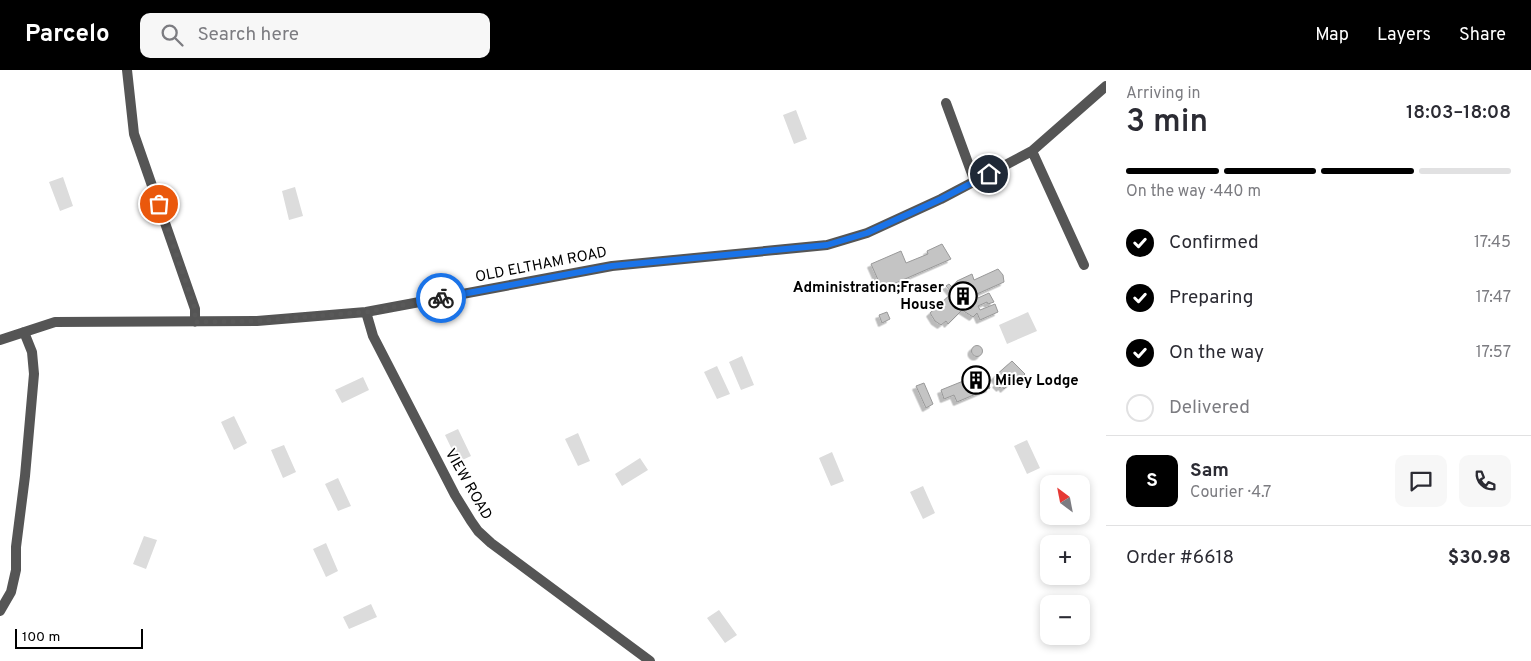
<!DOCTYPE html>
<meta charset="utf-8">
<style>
body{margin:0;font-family:Overpass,sans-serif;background:#f7f7f7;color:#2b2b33;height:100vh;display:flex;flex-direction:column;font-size:19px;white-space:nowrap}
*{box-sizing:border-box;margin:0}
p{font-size:16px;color:#7c7c81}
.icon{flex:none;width:28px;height:28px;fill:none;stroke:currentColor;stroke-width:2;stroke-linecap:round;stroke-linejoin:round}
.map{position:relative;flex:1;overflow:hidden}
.panel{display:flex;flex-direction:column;background:#fff;width:425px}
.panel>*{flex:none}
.needle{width:32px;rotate:328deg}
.buttons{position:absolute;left:1040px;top:405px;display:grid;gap:10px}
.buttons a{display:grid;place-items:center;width:50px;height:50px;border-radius:10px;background:#fff;box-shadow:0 2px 8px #0003;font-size:25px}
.scale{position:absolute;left:15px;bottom:12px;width:128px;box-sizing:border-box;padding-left:5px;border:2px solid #000;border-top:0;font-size:14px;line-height:18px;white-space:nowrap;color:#000;-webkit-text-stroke:4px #fff;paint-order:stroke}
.pin{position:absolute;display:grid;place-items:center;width:42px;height:42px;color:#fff;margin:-21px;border:2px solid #fff;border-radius:50%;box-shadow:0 1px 5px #0007}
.courier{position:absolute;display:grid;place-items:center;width:50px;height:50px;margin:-25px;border:4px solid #1a73e8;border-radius:50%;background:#fff;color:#222;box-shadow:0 1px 6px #0007}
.headline em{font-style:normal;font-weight:600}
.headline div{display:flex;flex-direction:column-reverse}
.headline{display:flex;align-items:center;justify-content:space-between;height:85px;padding:0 20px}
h1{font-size:32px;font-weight:600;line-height:38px}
.bar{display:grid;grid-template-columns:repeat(4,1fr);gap:8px 5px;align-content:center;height:60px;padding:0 20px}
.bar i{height:6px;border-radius:4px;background:#e1e1e2}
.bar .selected{background:#000}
.bar p{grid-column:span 4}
.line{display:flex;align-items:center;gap:12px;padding:0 20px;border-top:1px solid #e1e1e2}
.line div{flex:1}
.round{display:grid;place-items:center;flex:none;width:52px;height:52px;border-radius:10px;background:#f7f7f7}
ol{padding:0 20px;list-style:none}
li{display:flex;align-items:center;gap:15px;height:55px}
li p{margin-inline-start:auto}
li .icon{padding:5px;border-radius:50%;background:#000;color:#fff;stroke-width:4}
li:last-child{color:#7c7c81}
li i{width:28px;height:28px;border:2px solid #e1e1e2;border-radius:50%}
header{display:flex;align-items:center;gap:30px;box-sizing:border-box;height:70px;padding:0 25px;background:#000;color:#fff}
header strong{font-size:24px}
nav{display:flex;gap:28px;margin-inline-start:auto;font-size:18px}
.search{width:350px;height:45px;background:#f7f7f7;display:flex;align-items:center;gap:12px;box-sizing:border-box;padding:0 18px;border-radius:10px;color:#7c7c81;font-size:19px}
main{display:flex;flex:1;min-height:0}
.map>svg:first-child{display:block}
.green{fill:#dcdcdc}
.building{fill:#c4c4c4;stroke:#999;filter:url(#shadow)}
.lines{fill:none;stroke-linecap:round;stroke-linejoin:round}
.minor{stroke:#555;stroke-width:10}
.done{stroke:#595959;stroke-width:5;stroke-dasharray:0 9}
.route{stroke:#1a73e8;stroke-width:6}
.labels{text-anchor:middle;stroke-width:4;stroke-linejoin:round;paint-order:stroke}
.street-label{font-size:15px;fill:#000;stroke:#fff}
.poi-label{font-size:15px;font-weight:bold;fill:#000;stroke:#fff;text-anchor:end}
</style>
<header>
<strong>Parcelo</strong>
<div class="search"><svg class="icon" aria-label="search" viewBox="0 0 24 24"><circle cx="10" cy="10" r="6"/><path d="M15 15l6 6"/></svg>Search here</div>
<nav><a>Map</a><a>Layers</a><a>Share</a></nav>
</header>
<main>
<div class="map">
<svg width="1106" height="591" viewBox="0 0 1106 591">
<defs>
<filter id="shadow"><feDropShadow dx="-3.5" dy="3.5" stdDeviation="0" flood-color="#0004"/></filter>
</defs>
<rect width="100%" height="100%" fill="#fff"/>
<path class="green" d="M 796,40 L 807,69 L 794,74 L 783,45 Z
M 63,107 L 73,136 L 60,141 L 49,112 Z
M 295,117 L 303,146 L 289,150 L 282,121 Z
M 1028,242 L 1037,261 L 1007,274 L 999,255 Z
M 742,286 L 754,315 L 741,320 L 729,292 Z
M 717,296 L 730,324 L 717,329 L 704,302 Z
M 363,307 L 369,320 L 342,333 L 335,320 Z
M 234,346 L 247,373 L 234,380 L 221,352 Z
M 458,359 L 471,386 L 458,392 L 445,365 Z
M 578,363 L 590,391 L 578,396 L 565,369 Z
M 1027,370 L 1040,398 L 1027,404 L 1014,376 Z
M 284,375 L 296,402 L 283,408 L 271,380 Z
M 832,382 L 844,411 L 831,416 L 819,388 Z
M 640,388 L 648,400 L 622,416 L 615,404 Z
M 338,408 L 351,436 L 338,441 L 325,414 Z
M 923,416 L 935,443 L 923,449 L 910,422 Z
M 144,466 L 157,470 L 146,499 L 133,494 Z
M 326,473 L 338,501 L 326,507 L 313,479 Z
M 371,534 L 377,547 L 349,559 L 343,547 Z
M 719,540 L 737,565 L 725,573 L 707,548 Z"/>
<path class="building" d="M 942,174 L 951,189 L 882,219 L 871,194 L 901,181 L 906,193 L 928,184 L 927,181 Z
M 998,199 L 1003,205 L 1004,212 L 977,224 L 978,228 L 989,223 L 994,232 L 988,234 L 987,232 L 978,236 L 980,240 L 995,234 L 998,242 L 980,250 L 977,243 L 973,247 L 962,240 L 948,254 L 946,251 L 941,255 L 935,251 L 930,243 L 952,223 L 946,216 L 949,214 L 952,217 L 957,211 L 972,204 L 974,210 Z
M 887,242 L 890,249 L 882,253 L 879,245 Z
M971.5 281a5.5 5.5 0 1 1 11 0a5.5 5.5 0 1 1-11 0Z
M 1012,291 L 1025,304 L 1015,313 L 1013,311 L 1004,319 L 1002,316 L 1000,318 L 996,314 L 998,312 L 994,307 Z
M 983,303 L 990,318 L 957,332 L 954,325 L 944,329 L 941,320 Z
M 924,313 L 933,334 L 926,338 L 916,316 Z"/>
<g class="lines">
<path class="minor" d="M 127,0 L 134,64 L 195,239 L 195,252
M 946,33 L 975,112
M 1032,81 L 1084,195
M 366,242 L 373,266 L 455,425 L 471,451 L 478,461 L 491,473 L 650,591
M 0,270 L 55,252 L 257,251 L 366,242 L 612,196 L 827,175 L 867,163 L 941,129 L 1032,81 L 1106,16
M 0,541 L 11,522 L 16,500 L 16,477 L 25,406 L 34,304 L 32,282 L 24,262"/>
</g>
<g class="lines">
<path class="done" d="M 159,134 L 195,239 L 195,252 L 257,251 L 366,242 L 441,228"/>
<path class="route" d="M 441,228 L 612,196 L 827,175 L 867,163 L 941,129 L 989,104"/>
</g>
<defs>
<g id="building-ring" transform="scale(1.4375)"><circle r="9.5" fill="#fff" stroke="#000" stroke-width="1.5"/><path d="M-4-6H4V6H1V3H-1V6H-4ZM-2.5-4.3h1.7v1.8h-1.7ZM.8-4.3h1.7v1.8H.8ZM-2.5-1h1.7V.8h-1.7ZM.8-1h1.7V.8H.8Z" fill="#000"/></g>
</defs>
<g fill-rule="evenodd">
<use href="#building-ring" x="963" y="226"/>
<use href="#building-ring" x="976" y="310"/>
</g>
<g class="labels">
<g class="street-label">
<text transform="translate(541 194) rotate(-11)" y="5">OLD ELTHAM ROAD</text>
<text transform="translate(469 414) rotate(60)" y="5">VIEW ROAD</text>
</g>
<g class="poi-label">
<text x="944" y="222">Administration;Fraser<tspan x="944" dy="17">House</tspan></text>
<text x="995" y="315" text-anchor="start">Miley Lodge</text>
</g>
</g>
</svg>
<div class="buttons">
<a><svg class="needle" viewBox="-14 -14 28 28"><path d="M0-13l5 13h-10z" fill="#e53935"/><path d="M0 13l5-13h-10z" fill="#7c7c81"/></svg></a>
<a>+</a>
<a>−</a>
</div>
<div class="scale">100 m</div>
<div class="pin" style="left:159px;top:134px;background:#ea580c"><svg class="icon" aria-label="bag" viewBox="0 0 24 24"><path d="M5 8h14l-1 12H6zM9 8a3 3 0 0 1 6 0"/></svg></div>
<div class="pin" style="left:989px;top:104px;background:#1f2937"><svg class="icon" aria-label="home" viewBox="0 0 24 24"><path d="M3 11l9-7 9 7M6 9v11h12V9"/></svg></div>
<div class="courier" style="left:441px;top:228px"><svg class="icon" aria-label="bike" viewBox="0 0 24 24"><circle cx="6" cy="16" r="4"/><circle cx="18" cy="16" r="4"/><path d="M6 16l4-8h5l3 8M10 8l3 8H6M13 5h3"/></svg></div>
</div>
<section class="panel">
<div class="headline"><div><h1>3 min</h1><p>Arriving in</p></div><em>18:03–18:08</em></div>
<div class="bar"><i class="selected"></i><i class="selected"></i><i class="selected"></i><i></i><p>On the way · 440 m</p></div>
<ol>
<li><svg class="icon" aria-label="check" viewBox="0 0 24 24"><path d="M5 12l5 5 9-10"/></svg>Confirmed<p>17:45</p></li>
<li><svg class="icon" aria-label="check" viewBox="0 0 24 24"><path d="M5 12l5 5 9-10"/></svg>Preparing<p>17:47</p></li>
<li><svg class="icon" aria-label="check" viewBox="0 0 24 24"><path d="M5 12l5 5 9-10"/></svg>On the way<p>17:57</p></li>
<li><i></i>Delivered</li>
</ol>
<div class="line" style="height:90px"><b class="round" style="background:#000;color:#fff">S</b><div><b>Sam</b><p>Courier · 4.7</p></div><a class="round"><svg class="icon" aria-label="chat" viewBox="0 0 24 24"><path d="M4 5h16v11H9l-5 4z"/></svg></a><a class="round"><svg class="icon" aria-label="phone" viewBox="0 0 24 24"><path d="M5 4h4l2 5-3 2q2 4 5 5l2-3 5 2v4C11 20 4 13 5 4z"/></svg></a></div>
<div class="line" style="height:65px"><div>Order #6618</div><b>$30.98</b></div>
</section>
</main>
